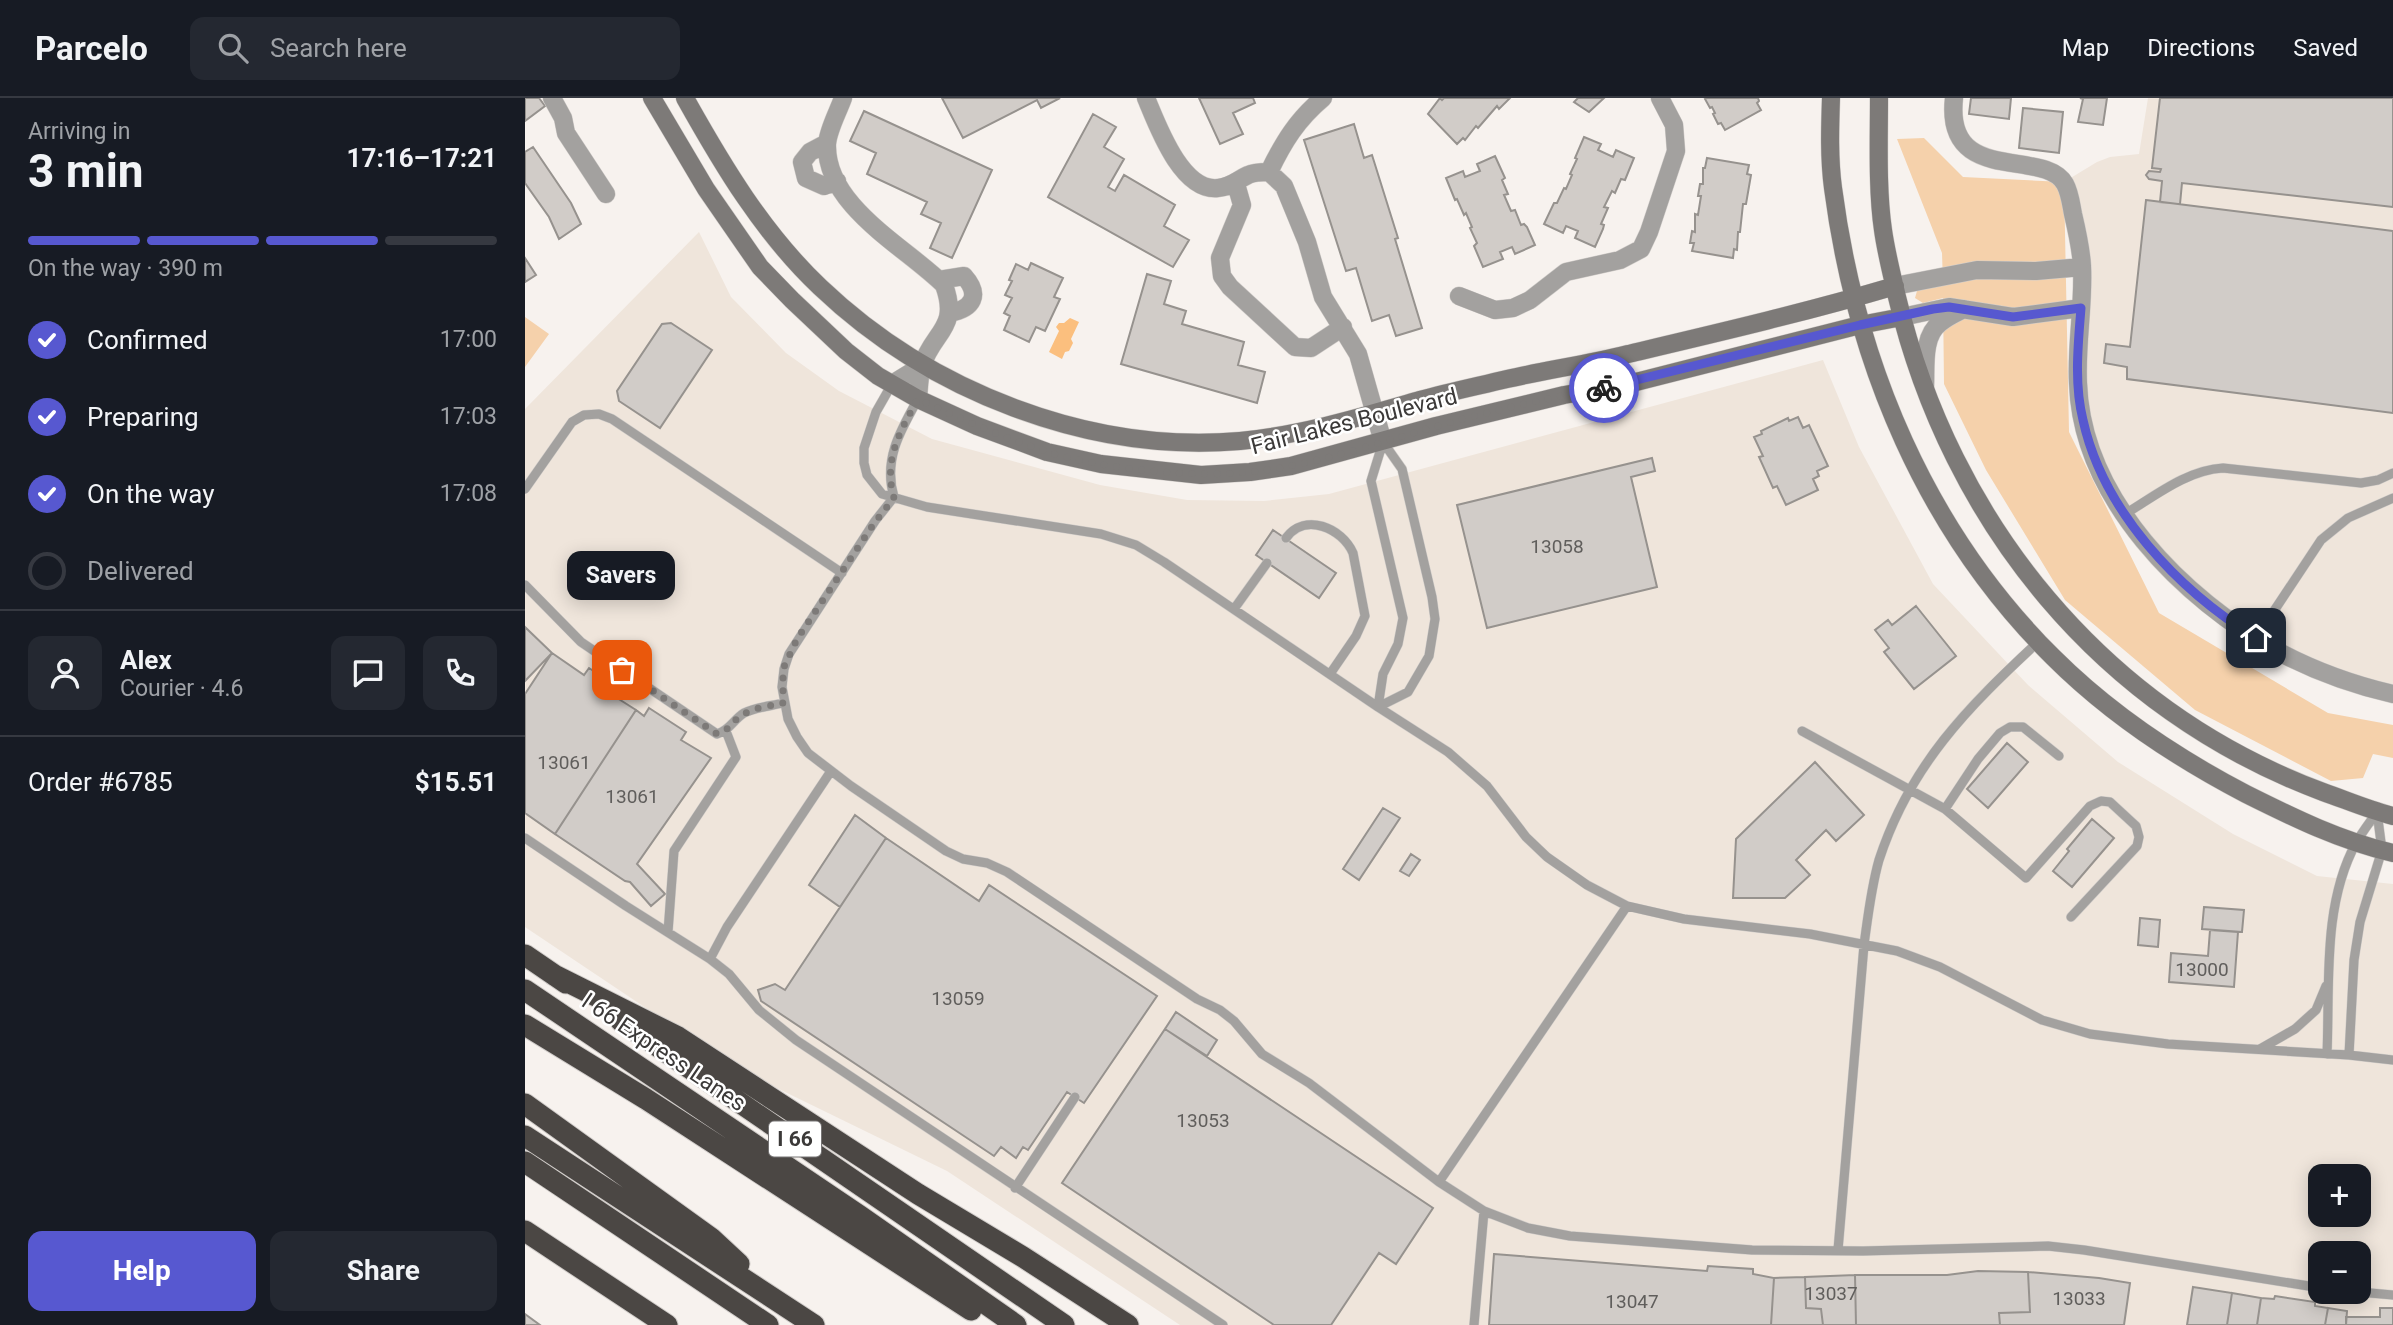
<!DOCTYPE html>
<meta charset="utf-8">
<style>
body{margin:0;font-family:Roboto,sans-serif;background:#242831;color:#f1f3f6;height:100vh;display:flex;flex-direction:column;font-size:26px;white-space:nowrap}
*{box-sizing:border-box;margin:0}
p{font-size:23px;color:#9ea1a6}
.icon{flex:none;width:38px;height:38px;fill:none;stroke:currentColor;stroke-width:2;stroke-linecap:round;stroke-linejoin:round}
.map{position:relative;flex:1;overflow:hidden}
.sheet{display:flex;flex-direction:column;background:#171b24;width:525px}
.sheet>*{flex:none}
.controls{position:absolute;left:1783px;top:1066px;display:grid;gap:14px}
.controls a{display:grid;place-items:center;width:63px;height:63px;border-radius:14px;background:#171b24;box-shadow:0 4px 18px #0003;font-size:35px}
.pin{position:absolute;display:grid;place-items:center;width:60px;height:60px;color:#fff;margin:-30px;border-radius:14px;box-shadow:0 4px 10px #0006}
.courier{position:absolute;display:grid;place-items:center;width:70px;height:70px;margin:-35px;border:5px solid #5758d0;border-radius:50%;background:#fff;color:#222;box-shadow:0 2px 9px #0007}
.bubble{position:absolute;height:49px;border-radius:14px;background:#171b24;box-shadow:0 4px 18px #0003;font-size:23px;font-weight:700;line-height:49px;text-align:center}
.head em{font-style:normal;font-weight:700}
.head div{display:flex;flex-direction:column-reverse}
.head{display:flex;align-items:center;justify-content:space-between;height:119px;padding:0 28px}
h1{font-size:46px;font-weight:700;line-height:52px}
.bar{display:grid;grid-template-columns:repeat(4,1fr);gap:10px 7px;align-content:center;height:84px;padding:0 28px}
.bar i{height:9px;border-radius:5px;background:#363941}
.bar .selected{background:#5758d0}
.bar p{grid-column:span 4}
.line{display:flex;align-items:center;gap:18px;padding:0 28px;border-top:2px solid #363941}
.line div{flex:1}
.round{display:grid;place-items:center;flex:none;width:74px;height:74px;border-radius:14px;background:#242831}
ol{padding:0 28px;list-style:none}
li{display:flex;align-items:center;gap:21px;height:77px}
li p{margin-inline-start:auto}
li .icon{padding:7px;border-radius:50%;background:#5758d0;color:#fff;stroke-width:4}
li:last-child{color:#9ea1a6}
li i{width:38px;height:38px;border:4px solid #363941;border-radius:50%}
.cta{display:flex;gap:14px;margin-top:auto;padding:14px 28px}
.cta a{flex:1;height:80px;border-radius:14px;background:#5758d0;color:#fff;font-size:28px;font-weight:700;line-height:80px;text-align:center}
.cta a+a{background:#242831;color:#f1f3f6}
header{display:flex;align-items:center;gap:42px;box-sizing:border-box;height:98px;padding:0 35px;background:#171b24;border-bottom:2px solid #363941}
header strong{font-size:33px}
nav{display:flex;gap:38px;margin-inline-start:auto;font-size:24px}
.search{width:490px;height:63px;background:#242831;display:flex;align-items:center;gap:18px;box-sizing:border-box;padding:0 24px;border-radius:14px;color:#9ea1a6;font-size:26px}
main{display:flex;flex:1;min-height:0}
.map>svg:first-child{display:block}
.built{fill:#efe5db;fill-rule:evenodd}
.green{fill:#f5d1ab}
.water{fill:#fbbf7e}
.building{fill:#d1ccc8;stroke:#96928e;stroke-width:2}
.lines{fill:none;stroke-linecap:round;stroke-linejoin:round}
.lane-casing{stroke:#d1cdca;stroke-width:10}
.street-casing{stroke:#d1cdca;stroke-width:19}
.secondary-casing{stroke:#d1cdca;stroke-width:19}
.highway-casing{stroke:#d1cdca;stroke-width:23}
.lane{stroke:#a3a19f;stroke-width:9}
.street{stroke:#a3a19f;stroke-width:18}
.secondary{stroke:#7d7a78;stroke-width:18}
.highway{stroke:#4b4744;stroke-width:21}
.done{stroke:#7d7a78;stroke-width:7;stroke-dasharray:0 12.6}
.route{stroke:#5758d0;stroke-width:9}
.labels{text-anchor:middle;stroke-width:5;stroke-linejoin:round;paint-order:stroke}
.number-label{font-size:19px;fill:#605e5c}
.shield{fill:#fff;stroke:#767474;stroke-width:2}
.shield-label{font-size:21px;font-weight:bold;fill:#3b3938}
.street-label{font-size:23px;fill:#3b3938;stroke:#fff}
</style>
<header>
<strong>Parcelo</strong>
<div class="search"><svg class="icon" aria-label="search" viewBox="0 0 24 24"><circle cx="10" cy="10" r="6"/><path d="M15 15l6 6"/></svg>Search here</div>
<nav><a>Map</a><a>Directions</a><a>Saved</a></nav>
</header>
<main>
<section class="sheet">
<div class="head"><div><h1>3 min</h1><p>Arriving in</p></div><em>17:16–17:21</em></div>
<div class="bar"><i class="selected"></i><i class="selected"></i><i class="selected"></i><i></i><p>On the way · 390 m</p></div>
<ol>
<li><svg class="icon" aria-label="check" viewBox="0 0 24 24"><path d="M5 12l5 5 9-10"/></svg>Confirmed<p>17:00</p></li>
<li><svg class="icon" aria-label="check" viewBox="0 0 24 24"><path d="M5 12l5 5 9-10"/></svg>Preparing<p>17:03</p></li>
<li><svg class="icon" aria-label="check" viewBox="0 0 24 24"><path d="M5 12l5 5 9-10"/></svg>On the way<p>17:08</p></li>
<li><i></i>Delivered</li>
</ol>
<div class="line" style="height:126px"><a class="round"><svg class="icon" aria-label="person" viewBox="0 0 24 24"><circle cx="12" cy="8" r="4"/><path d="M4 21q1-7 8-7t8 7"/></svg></a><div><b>Alex</b><p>Courier · 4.6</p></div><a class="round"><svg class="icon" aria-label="chat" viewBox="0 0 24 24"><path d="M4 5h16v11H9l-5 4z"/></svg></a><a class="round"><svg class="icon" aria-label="phone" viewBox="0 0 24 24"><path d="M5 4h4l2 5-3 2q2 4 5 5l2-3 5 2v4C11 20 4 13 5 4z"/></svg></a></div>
<div class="line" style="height:91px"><div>Order #6785</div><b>$15.51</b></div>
<div class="cta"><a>Help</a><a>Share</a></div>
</section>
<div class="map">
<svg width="1868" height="1227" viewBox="0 0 1868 1227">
<rect width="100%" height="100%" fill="#f7f2ee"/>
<path class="built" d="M 1623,0 L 1868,0 L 1868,596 L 1731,540 L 1619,441 L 1564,346 L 1556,210 L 1539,84 L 1572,64 L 1585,59 L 1614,56 Z
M 174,134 L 206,199 L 261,255 L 314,293 L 407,341 L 575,387 L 662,402 L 739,403 L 804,396 L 1298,262 L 1334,349 L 1408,486 L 1503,587 L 1593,664 L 1708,736 L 1792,778 L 1868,786 L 1868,1227 L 655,1227 L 422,1073 L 209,969 L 0,829 L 0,311 ZM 1796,1078 L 1834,1078 L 1834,1116 L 1796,1116 ZM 1796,1155 L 1834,1155 L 1834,1194 L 1796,1194 Z"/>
<path class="green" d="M 1399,40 L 1438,79 L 1539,84 L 1544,334 L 1634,515 L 1803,615 L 1868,627 L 1868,660 L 1848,656 L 1838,680 L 1806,683 L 1670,612 L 1540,502 L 1461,372 L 1419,286 L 1418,200 L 1398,205 L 1390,200 L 1392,193 L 1418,186 L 1417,155 L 1372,41 Z
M 0,219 L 24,236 L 0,269 Z"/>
<path class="water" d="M 545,220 L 554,224 L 546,241 L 548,245 L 544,253 L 540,254 L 537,261 L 524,254 L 534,233 L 531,229 L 534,225 L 539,225 Z"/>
<path class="building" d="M 0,0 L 14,0 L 20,8 L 0,23 Z
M 417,0 L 535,0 L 516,10 L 512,2 L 438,40 Z
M 674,0 L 728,0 L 730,5 L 708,15 L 718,36 L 695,46 Z
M 915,0 L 917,2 L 919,0 L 985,0 L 974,11 L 972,8 L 953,30 L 951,28 L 940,42 L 938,40 L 932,46 L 903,16 Z
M 1079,0 L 1064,14 L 1049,4 L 1053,0 Z
M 1182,0 L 1233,0 L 1234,3 L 1232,5 L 1236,12 L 1200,32 L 1196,25 L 1193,26 L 1188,16 L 1190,15 L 1187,9 L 1185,10 L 1180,1 Z
M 1446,0 L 1486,0 L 1484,21 L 1444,16 Z
M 1555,0 L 1582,0 L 1578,27 L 1553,24 L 1558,1 Z
M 1635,0 L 1868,0 L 1868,109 L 1657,85 L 1655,106 L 1635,104 L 1637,83 L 1624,81 L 1621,77 L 1624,73 L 1635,74 L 1636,71 L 1627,70 Z
M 1498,10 L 1538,14 L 1534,55 L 1494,50 Z
M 339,13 L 467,72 L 427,160 L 405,150 L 416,125 L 396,116 L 402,104 L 342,76 L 351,55 L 325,43 Z
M 568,16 L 591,29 L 579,49 L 599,61 L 583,89 L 590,93 L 599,77 L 650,107 L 639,128 L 664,142 L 648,169 L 523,99 Z
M 829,26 L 839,60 L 847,57 L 873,140 L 870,141 L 897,230 L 871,238 L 864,217 L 847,223 L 831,170 L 821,173 L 779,42 Z
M 1059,39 L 1076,46 L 1073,52 L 1088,59 L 1091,52 L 1109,60 L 1100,82 L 1096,81 L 1090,95 L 1087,93 L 1079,109 L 1083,110 L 1076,126 L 1079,127 L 1078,131 L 1070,149 L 1050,140 L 1053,133 L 1041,128 L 1038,135 L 1019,126 L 1029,105 L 1032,105 L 1039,90 L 1041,91 L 1047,77 L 1045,76 L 1052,61 L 1050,60 Z
M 8,49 L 46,105 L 56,126 L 34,141 L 24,119 L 0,85 L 0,54 Z
M 970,58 L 980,80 L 977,82 L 983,96 L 979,97 L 986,113 L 990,112 L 996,127 L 999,126 L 1002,129 L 1010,147 L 990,156 L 987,149 L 975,154 L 978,161 L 958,169 L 949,148 L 952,145 L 945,130 L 947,129 L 941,115 L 939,117 L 932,101 L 930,102 L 921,80 L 938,73 L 940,79 L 955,73 L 952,66 Z
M 1182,60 L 1224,67 L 1222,76 L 1226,77 L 1221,106 L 1218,106 L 1215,134 L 1213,134 L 1212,152 L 1209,151 L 1208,160 L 1167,153 L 1169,145 L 1165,145 L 1167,133 L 1170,134 L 1170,116 L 1173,117 L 1176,98 L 1173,98 L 1175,86 L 1178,86 L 1178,70 L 1180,70 Z
M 1621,102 L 1868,133 L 1868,315 L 1602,281 L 1602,269 L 1579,265 L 1581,246 L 1605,249 Z
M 0,160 L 11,177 L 0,184 Z
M 506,165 L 538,180 L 529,199 L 535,201 L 520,233 L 511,229 L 504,244 L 479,232 L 485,218 L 479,215 L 487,200 L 480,197 L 487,183 L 484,182 L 491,166 L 503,172 Z
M 622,176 L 646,183 L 639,206 L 661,213 L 657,226 L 719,244 L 713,267 L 740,274 L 732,305 L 596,266 Z
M 146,225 L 187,252 L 135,330 L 94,303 L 92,293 L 137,226 Z
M 1273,319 L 1278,330 L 1284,327 L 1303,368 L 1292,373 L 1294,378 L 1288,381 L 1293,392 L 1261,407 L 1252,388 L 1248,390 L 1234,359 L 1238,358 L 1229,339 L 1237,336 L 1236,333 L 1263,320 L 1264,323 Z
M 1127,360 L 1130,373 L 1106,379 L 1132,489 L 962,530 L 932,407 Z
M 748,432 L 811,475 L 794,500 L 731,457 Z
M 1391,508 L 1431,558 L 1389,591 L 1359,554 L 1364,550 L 1350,532 L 1363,522 L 1367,527 Z
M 0,529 L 27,555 L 0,583 Z
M 27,555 L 59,577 L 64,570 L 94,590 L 89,598 L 111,612 L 30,736 L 0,715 L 0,596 Z
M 124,610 L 161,634 L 156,642 L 186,660 L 112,766 L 140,796 L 126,808 L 105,784 L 100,783 L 30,736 L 111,612 L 119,618 Z
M 1482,645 L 1503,664 L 1463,710 L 1442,691 Z
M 1290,664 L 1339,717 L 1311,743 L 1301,732 L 1271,762 L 1285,777 L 1260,800 L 1208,800 L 1211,741 Z
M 858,710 L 875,720 L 834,782 L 818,771 Z
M 330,717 L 361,740 L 315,809 L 284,787 Z
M 1567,721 L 1589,740 L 1547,789 L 1528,773 L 1544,753 L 1542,751 Z
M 361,740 L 454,803 L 464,787 L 632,898 L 559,1005 L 542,994 L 503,1052 L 498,1049 L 491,1060 L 476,1049 L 469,1058 L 236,903 L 233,892 L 250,886 L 260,892 Z
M 886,756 L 895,762 L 884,778 L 875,773 Z
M 1679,809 L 1719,812 L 1717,834 L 1677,831 Z
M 1615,820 L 1635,822 L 1633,849 L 1613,847 Z
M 1685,832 L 1713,834 L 1709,889 L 1644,884 L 1646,855 L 1683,858 Z
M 651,914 L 692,942 L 682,958 L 640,931 Z
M 640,931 L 908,1110 L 871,1166 L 854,1155 L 806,1227 L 749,1227 L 537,1085 Z
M 969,1156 L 1182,1173 L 1183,1168 L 1228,1171 L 1228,1176 L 1249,1180 L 1246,1227 L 964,1227 Z
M 1453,1173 L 1503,1174 L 1505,1214 L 1474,1215 L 1475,1227 L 1331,1227 L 1330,1177 L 1422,1177 Z
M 1503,1174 L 1574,1180 L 1605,1185 L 1599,1227 L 1475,1227 L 1474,1215 L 1505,1214 Z
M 1330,1177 L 1331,1227 L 1298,1227 L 1296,1211 L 1281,1210 L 1280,1179 Z
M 1280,1179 L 1281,1210 L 1296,1211 L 1298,1227 L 1246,1227 L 1249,1180 Z
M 1668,1189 L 1707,1195 L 1702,1227 L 1662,1227 Z
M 1707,1195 L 1736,1200 L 1732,1227 L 1702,1227 Z
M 1750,1198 L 1790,1204 L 1790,1208 L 1803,1210 L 1800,1227 L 1732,1227 L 1736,1200 L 1749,1201 Z
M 1803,1210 L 1822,1213 L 1821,1227 L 1800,1227 Z
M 1855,1210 L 1868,1210 L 1868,1227 L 1821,1227 L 1821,1219 L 1855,1219 Z
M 0,1216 L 15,1227 L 0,1227 Z"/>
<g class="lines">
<g class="lane-casing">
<path id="lane" d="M 367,286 L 351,314 L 339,350 L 339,365 L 342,377 L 357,396 L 402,409 L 576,436 L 611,447 L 639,464 L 853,609 L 923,654 L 962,688 L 1001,739 L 1022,759 L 1062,787 L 1102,808 L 1159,821 L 1285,836 L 1372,853 L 1415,869 L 1517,922 L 1565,936 L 1643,946 L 1824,957 L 1868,962
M 0,391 L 47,324 L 59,317 L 74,316 L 87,321 L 317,475
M 369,399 L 350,423 L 264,556 L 259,571 L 257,589 L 263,621 L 272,639 L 283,655 L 326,688 L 421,753 L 438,761 L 462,765 L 482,774 L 672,901 L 695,912 L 709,923 L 737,956 L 784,985 L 914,1084 L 959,1113 L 1003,1130 L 1045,1138 L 1227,1152 L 1338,1153 L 1523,1148 L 1559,1152 L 1796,1190
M 369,399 C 358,362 375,333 393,301
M 1600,416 C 1630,398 1662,372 1698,370 L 1836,385 L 1853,382 L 1868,375
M 761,440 C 780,414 817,430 828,455 L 840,518 L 831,538 L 805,576
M 0,487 L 56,544 L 192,636 C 205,632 208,622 219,615 C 231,609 246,608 258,605
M 709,511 L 742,465
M 1731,540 L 1796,442 L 1823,420 L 1868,400
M 853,609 L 883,594 L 904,558 L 910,521 L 907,499 L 877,371 L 858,344
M 853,609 L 858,576 L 873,546 L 878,520 L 846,383 L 858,344
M 1277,633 L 1420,711 L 1501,780 L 1565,708 L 1576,703 L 1585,704 L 1611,728 L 1614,739 L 1612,748 L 1546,819
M 1420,711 L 1453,661 L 1475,635 L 1485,629 L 1498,629 L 1534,658
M 0,740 L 101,808 L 185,861 L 204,876 L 234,912 L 271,942 L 698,1227
M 143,834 L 149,753 L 211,659 L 201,633
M 185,861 L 202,829 L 306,673
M 1735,951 L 1770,931 L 1791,912 L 1801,888
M 1802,956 C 1805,888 1797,807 1831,745 C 1837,734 1845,724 1852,714
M 1824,957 L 1829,862 L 1835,824 L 1857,752 L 1852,714
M 914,1084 L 1102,808
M 490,1090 L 550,999
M 1313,1152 L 1339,847 C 1343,818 1346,790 1354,762 C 1385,667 1442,610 1513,544
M 1834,1194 L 1868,1197
M 949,1227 L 959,1113"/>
</g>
<g class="street-casing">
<path id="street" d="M 27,0 L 38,20 L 41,35 L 81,96
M 318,0 C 313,14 303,32 302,46 C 300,108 381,149 419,187 C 435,231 408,233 397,268 C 394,279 394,291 393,301
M 621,0 C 632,26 656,94 693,90 C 706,89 712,82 723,77 C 729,74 738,74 744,74 C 759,43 772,22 798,0
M 1429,0 C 1419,89 1519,49 1540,86 C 1545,95 1546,106 1548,116 C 1552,133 1556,151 1557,168 C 1559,207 1551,246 1553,285 C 1557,401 1658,501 1754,554 C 1790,573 1829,587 1868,596
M 302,45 L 285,54 L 277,64 L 281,80 L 299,88 L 312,83
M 744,74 L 759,88 L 782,144 L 798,199 L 833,256 L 858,344
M 711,86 L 717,107 L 695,160 L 697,178 L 705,189 L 770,249 L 786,250 L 818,229
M 414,182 L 439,178 C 456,197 448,211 424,215
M 1370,188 L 1452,172 L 1511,173 L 1557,169
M 934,198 L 970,212 L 988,210 L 1005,202 L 1041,174 L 1095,162 L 1116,151 L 1124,134 L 1151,53 L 1149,27 L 1135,0
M 1377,219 L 1424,209 L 1488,219 L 1556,210
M 367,286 L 398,267
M 1400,289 C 1401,269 1397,238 1415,225 C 1422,219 1431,215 1439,211"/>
</g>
<g class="secondary-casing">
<path id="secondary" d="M 127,0 L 181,91 L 235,169 L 267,202 L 321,253 L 353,278 L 393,301 L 452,328 L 522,354 L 576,366 L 676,377 L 725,374 L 766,368 L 911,328 L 1039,297 L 1107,285 L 1335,227 L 1377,219
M 160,0 C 198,68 238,135 295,189 C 404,293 564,356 715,343 C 777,337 836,319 895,302 C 924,294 953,288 982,281 C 1022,272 1063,266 1103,256 C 1192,235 1282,214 1370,188
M 1306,0 C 1305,30 1304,60 1308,90 C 1331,266 1401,433 1528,559 C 1584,615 1652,660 1721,696 C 1769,720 1816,743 1868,755
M 1354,0 C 1354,42 1352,91 1358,132 C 1361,154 1367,177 1372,199 C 1426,426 1578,612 1798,694 C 1821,702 1844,712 1868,718"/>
</g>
<g class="highway-casing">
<path id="highway" d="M 0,857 L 41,885
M 29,877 L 153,939 L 393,1096 L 498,1159 L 603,1227
M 0,892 L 335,1118 L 491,1227
M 96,923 L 539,1227
M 0,927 L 121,1001 L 446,1212
M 0,1006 L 186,1140 L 214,1166
M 0,1038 L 289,1227
M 0,1064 L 243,1227
M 0,1133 L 142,1227"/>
</g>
<use href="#lane" class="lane"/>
<use href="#street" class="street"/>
<use href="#secondary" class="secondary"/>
<use href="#highway" class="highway"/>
</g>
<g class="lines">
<path class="done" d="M 97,572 L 192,636 C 205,633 207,622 219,616 C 231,609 246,608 258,605 L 258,571 L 272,541 L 350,424 L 369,400 C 358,362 375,333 393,301 C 434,320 476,339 520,353 C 577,371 664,380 724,374 C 787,368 849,346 909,329 C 965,313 1022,300 1079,290"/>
<path class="route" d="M 1079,290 L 1335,227 L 1408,211 L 1424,209 L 1488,219 L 1556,210 C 1553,247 1549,286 1558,322 C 1578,413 1653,492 1731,540"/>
</g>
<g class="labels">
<g class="number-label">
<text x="1032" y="455">13058</text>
<text x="39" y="671">13061</text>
<text x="107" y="705">13061</text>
<text x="1677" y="878">13000</text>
<text x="433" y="907">13059</text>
<text x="678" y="1029">13053</text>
<text x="1306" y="1202">13037</text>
<text x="1554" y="1207">13033</text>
<text x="1107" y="1210">13047</text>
</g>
<rect class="shield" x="244" y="1023.5" width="52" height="35" rx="5"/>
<g class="shield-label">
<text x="270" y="1048">I 66</text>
</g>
<g class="street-label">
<text transform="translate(829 323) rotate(-14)" y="8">Fair Lakes Boulevard</text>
<text transform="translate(139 954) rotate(34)" y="8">I 66 Express Lanes</text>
</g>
</g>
</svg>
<div class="controls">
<a>+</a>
<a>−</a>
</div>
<div class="pin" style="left:97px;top:572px;background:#ea580c"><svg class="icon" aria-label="bag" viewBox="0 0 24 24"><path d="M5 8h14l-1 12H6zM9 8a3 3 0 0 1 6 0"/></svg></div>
<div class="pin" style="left:1731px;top:540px;background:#1f2937"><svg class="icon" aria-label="home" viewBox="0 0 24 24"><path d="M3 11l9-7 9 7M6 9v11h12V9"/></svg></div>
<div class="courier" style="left:1079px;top:290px"><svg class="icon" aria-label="bike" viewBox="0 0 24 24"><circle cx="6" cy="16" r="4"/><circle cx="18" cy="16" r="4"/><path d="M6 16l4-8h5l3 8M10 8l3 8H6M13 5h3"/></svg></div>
<div class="bubble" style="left:42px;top:453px;width:108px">Savers</div>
</div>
</main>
